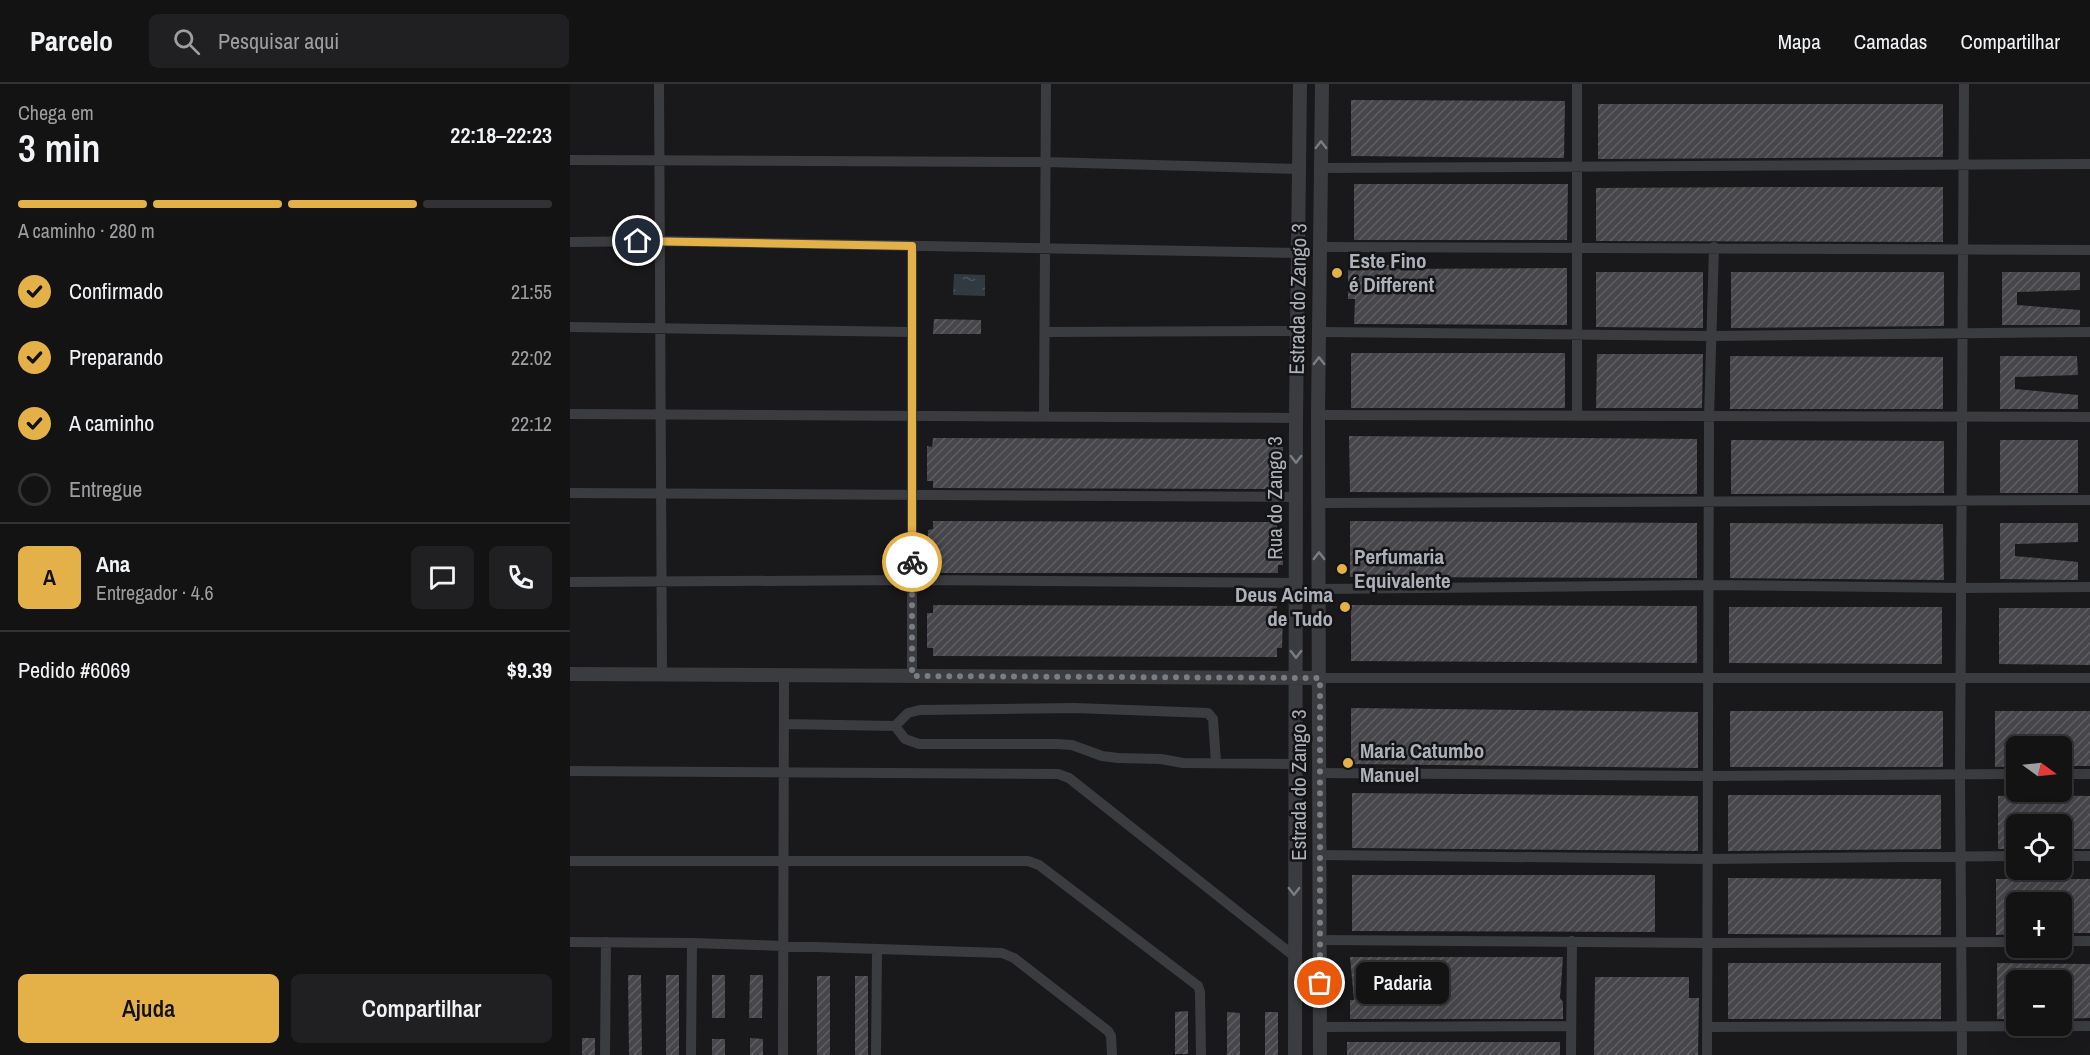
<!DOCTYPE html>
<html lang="pt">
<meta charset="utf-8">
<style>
body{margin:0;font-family:"Archivo Narrow",sans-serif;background:#202022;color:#f1f3f6;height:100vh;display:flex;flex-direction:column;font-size:22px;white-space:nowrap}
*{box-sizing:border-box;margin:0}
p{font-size:20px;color:#9d9ea0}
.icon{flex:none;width:33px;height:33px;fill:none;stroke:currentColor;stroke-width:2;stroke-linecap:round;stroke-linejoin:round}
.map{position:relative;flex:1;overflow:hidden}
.drawer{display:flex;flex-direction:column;background:#131314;width:570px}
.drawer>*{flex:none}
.needle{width:39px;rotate:105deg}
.buttons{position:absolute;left:1436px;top:652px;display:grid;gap:12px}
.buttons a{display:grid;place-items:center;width:66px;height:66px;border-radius:9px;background:#131314;box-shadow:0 6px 24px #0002,0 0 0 2px #323234;font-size:30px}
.pin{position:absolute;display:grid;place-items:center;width:51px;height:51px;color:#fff;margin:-26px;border:3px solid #fff;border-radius:50%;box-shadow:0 2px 6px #0007}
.courier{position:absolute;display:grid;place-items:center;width:60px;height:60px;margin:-30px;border:4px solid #e4b149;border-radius:50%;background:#fff;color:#222;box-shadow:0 2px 8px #0007}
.bubble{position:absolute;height:42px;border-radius:9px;background:#131314;box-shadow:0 6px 24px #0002,0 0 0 2px #323234;font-size:20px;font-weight:600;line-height:42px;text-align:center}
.summary em{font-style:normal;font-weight:600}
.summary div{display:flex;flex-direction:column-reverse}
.summary{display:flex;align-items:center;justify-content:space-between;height:102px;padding:0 18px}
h1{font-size:39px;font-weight:600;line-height:45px}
.bar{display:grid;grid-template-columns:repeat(4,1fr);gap:9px 6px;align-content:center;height:72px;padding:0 18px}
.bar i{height:8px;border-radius:4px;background:#323234}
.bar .selected{background:#e4b149}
.bar p{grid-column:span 4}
.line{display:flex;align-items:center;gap:15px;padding:0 18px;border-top:2px solid #323234}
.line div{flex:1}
.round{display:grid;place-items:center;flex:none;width:63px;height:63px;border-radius:9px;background:#202022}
ol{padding:0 18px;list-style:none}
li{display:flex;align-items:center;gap:18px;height:66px}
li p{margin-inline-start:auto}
li .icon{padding:6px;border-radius:50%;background:#e4b149;color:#111;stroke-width:4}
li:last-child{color:#9d9ea0}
li i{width:33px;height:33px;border:3px solid #323234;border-radius:50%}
.action{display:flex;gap:12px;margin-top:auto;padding:12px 18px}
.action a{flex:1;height:69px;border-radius:9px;background:#e4b149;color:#111;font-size:24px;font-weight:600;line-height:69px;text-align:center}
.action a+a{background:#202022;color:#f1f3f6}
header{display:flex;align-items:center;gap:36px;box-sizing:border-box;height:84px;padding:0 30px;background:#131314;border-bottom:2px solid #323234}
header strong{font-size:28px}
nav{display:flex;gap:33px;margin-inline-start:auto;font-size:21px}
.search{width:420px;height:54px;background:#202022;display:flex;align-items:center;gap:15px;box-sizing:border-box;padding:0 21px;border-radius:9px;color:#9d9ea0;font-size:22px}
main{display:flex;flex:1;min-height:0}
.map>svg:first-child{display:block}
.water{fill:url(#water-ripples)}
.building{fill:url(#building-hatch)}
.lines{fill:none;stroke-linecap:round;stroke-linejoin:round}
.minor{stroke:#3b3c40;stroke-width:10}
.tertiary{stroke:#3b3c40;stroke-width:14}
.oneway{stroke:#7a7c83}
.done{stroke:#797c82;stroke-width:6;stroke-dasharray:0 10.8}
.route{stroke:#e4b149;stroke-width:8}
.poi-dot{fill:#e4b149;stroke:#141416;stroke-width:2}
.labels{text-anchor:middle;stroke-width:5;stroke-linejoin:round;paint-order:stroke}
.poi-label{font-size:21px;font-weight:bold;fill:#adb1ba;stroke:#141416;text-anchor:start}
.street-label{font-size:21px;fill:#adb1ba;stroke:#141416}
</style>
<header>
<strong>Parcelo</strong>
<div class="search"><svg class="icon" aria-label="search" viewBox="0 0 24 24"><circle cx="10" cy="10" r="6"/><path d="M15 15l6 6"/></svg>Pesquisar aqui</div>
<nav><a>Mapa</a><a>Camadas</a><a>Compartilhar</a></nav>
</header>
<main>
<section class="drawer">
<div class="summary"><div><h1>3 min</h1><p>Chega em</p></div><em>22:18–22:23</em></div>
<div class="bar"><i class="selected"></i><i class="selected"></i><i class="selected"></i><i></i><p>A caminho · 280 m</p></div>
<ol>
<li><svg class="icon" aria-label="check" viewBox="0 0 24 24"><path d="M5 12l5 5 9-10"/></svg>Confirmado<p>21:55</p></li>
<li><svg class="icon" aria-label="check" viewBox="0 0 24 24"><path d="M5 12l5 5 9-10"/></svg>Preparando<p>22:02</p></li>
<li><svg class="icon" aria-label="check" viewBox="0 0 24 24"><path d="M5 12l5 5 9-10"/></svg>A caminho<p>22:12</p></li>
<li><i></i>Entregue</li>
</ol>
<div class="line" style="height:108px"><b class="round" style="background:#e4b149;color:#111">A</b><div><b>Ana</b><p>Entregador · 4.6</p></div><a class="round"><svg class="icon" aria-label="chat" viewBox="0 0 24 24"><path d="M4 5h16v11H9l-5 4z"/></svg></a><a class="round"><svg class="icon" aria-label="phone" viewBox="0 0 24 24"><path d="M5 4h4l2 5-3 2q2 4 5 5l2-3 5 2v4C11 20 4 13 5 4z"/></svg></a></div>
<div class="line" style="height:78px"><div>Pedido #6069</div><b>$9.39</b></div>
<div class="action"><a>Ajuda</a><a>Compartilhar</a></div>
</section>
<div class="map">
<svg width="1520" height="971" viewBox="0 0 1520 971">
<defs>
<pattern id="water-ripples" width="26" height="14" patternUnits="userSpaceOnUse" patternTransform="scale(1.5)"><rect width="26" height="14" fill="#323a41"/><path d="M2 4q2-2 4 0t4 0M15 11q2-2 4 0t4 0" fill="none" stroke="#4d545a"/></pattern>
<pattern id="building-hatch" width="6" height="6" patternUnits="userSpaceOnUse" patternTransform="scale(1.5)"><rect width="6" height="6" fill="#47474b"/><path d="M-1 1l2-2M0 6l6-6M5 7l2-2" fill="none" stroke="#5f5f63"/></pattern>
</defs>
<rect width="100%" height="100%" fill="#19191b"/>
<path class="water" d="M 384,190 L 415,191 L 415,212 L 383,211 Z"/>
<path class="building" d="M 781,16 L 995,17 L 994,74 L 781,72 Z
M 1028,20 L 1373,20 L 1373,73 L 1028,75 Z
M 784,100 L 998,100 L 997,156 L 784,156 Z
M 1192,103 L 1373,103 L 1373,158 L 1026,157 L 1026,104 Z
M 778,181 L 822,181 L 822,185 L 997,184 L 997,241 L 784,240 L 785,215 L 778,215 Z
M 1026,188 L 1133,188 L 1133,244 L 1026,243 Z
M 1161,188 L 1374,188 L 1374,242 L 1161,244 Z
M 1432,188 L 1510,188 L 1510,206 L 1447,208 L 1447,221 L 1510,226 L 1510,241 L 1432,241 Z
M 364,235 L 411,236 L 411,250 L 363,250 Z
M 781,269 L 995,269 L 995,324 L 781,324 Z
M 1027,270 L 1133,270 L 1132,324 L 1026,324 Z
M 1160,272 L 1373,273 L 1373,325 L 1160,325 Z
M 1430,272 L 1507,272 L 1508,291 L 1445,293 L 1445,305 L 1508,311 L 1508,325 L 1430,325 Z
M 779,352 L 1127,355 L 1127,410 L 780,408 Z
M 363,354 L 707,355 L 707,363 L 713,363 L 713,398 L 707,398 L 707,405 L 363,404 L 363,397 L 357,397 L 357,362 L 362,363 Z
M 1161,356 L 1374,357 L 1374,409 L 1161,410 Z
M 1430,356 L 1508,356 L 1508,409 L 1430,409 Z
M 363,437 L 707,438 L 707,447 L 713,446 L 713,481 L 708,481 L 708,489 L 364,489 L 363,480 L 357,480 L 358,446 L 363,445 Z
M 780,437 L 1127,439 L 1127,494 L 780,493 Z
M 1160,439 L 1373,440 L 1374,496 L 1160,494 Z
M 1430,439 L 1508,439 L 1508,458 L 1445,460 L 1445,472 L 1508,478 L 1508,496 L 1430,495 Z
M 363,521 L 707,522 L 707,530 L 713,530 L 712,564 L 707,564 L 707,573 L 363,572 L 363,564 L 357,564 L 357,529 L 363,529 Z
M 781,521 L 1127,522 L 1127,579 L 781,577 Z
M 1159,523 L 1372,523 L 1372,580 L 1159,579 Z
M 1429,524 L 1520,524 L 1520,581 L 1429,580 Z
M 781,624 L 1128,628 L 1128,684 L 781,680 Z
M 1160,627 L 1373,627 L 1373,683 L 1160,683 Z
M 1425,627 L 1520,627 L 1520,682 L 1491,682 L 1491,663 L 1446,663 L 1446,682 L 1425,683 Z
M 782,709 L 1128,712 L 1128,767 L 782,764 Z
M 1158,711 L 1371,711 L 1371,765 L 1158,767 Z
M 1460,711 L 1520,712 L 1520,765 L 1491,765 L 1491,734 L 1476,733 L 1446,734 L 1446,765 L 1428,765 L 1428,712 Z
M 782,791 L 1085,791 L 1085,848 L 782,847 Z
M 1158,794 L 1371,795 L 1371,851 L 1158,850 Z
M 1426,795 L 1520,795 L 1520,849 L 1491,849 L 1491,817 L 1446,817 L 1446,850 L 1426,851 Z
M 780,873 L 993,873 L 990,914 L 993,918 L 993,935 L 780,935 L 780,916 L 784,916 Z
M 1158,879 L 1371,879 L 1371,935 L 1158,935 Z
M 1427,879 L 1520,880 L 1520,934 L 1491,935 L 1491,897 L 1446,897 L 1446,935 L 1427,935 Z
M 58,891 L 71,891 L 72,971 L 59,971 Z
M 96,891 L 109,891 L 109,971 L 96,971 Z
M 142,891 L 155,891 L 155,934 L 142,934 Z
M 180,891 L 193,891 L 192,934 L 179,934 Z
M 247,892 L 260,892 L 260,971 L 247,971 Z
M 285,892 L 298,892 L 298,971 L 285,971 Z
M 1025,893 L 1119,893 L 1119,914 L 1129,914 L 1128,971 L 1024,971 Z
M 618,927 L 618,970 L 605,970 L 605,928 Z
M 657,928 L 670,929 L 670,971 L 657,971 Z
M 695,928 L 708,928 L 708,971 L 695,971 Z
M 12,954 L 25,954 L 25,971 L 12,971 Z
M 180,954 L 193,955 L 193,971 L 180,971 Z
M 142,955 L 155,955 L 155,971 L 142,971 Z
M 777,958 L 990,958 L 990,971 L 777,971 Z"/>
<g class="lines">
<path class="minor" d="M 89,0 L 92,591
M 1007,0 L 1007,332
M 0,76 L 475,78 L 729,85
M 751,84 L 1520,80
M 0,158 L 90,157 L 728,169
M 342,162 L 342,592
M 749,163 L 1520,166
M 0,243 L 341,248
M 475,248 L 727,247
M 749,248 L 1141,252 L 1520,248
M 0,330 L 726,334
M 474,331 L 476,0
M 748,331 L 1520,333
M 0,409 L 725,413
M 749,419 L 1520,416
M 0,498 L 342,496 L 726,499
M 749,505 L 1139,501 L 1391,504 L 1520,503
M 750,594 L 1520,594
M 214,640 L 325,642 L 338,629 L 350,626 L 505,624 L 638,629 L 643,635 L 646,678
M 325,642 L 335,655 L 349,660 L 487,660 L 502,661 L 532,672 L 548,674 L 591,675 L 613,679 L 724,680
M 0,687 L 488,690 L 499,694 L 724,872
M 749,689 L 1137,692 L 1446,690
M 1491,690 L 1520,690
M 750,771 L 1137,775 L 1446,772
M 1491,772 L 1520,772
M 0,777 L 458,777 L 469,781 L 628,902 L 630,908 L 631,971
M 750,856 L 1136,859 L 1446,858
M 1491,857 L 1520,857
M 0,858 L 122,859 L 432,869 L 444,874 L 538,947 L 541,952 L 542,971
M 750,943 L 1001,942
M 1137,943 L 1520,942
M 35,971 L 36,858
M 121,971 L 122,859
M 213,971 L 214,592
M 306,971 L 307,865
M 1001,971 L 1002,857
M 1137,971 L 1139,333 L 1144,163
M 1392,971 L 1390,691 L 1394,0"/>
<path class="tertiary" d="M 0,590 L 750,594
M 725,971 L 726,334 L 730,0
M 750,971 L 748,331 L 752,0"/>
</g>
<defs><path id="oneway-chevron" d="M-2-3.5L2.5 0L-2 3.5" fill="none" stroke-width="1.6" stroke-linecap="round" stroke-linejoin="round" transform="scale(1.5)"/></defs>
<g class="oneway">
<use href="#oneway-chevron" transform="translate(751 61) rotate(-90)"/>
<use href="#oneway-chevron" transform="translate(749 277) rotate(-90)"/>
<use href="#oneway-chevron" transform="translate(726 375) rotate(90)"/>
<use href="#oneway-chevron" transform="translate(749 472) rotate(-90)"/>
<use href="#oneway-chevron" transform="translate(726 570) rotate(90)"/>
<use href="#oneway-chevron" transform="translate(724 807) rotate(90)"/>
</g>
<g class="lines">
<path class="done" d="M 342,478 L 342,592 L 750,594 L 750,899"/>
<path class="route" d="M 68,157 L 342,162 L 342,478"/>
</g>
<g class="poi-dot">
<circle cx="767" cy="189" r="6"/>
<circle cx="772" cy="485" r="6"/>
<circle cx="775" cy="523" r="6"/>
<circle cx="778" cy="679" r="6"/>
</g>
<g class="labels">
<g class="poi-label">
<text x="779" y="184">Este Fino<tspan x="779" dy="24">é Different</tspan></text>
<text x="784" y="480">Perfumaria<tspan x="784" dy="24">Equivalente</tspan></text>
<text x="763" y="518" text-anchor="end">Deus Acima<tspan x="763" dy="24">de Tudo</tspan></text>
<text x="790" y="674">Maria Catumbo<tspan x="790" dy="24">Manuel</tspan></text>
</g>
<g class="street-label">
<text transform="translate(728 215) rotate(-89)" y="7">Estrada do Zango 3</text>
<text transform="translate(705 414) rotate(-90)" y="7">Rua do Zango 3</text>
<text transform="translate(729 701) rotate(-90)" y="7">Estrada do Zango 3</text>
</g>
</g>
</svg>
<div class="buttons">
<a><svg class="needle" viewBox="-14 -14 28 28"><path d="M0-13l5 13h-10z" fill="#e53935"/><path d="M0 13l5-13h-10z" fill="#9d9ea0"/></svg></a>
<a><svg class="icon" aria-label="locate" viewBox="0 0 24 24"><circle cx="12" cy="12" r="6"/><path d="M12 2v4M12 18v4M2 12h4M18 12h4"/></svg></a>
<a>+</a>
<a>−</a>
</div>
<div class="pin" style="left:750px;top:899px;background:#ea580c"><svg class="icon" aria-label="bag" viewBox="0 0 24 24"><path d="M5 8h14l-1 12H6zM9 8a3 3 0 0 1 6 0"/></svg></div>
<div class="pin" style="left:68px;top:157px;background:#1f2937"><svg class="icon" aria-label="home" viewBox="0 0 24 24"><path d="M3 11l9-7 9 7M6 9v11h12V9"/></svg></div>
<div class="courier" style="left:342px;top:478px"><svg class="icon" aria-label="bike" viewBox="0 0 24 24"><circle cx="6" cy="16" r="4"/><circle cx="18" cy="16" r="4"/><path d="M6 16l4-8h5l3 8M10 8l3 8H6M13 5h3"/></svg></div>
<div class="bubble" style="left:786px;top:878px;width:93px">Padaria</div>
</div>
</main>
